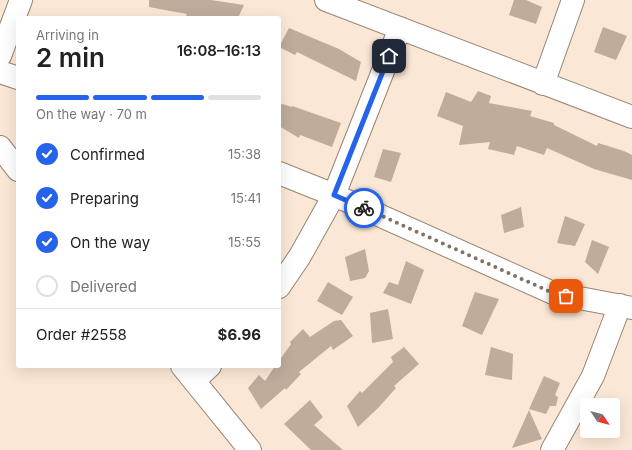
<!DOCTYPE html>
<meta charset="utf-8">
<style>
body{margin:0;font-family:Inter,sans-serif;background:#f2f2f2;color:#222;height:100vh;display:flex;flex-direction:column;font-size:15px;white-space:nowrap}
*{box-sizing:border-box;margin:0}
p{font-size:13px;color:#767676}
.icon{flex:none;width:22px;height:22px;fill:none;stroke:currentColor;stroke-width:2;stroke-linecap:round;stroke-linejoin:round}
.map{position:relative;flex:1;overflow:hidden}
.sheet{position:absolute;left:16px;top:16px;width:265px;height:352px;display:flex;flex-direction:column;background:#fff;border-radius:4px;box-shadow:0 4px 16px #0002}
.sheet>*{flex:none}
.needle{width:26px;rotate:125deg}
.buttons{position:absolute;left:580px;top:398px;display:grid;gap:8px}
.buttons a{display:grid;place-items:center;width:40px;height:40px;border-radius:4px;background:#fff;box-shadow:0 4px 16px #0002;font-size:20px}
.pin{position:absolute;display:grid;place-items:center;width:34px;height:34px;color:#fff;margin:-17px;border-radius:8px;box-shadow:0 2px 6px #0006}
.courier{position:absolute;display:grid;place-items:center;width:40px;height:40px;margin:-20px;border:3px solid #2563eb;border-radius:50%;background:#fff;color:#222;box-shadow:0 1px 5px #0007}
.head em{font-style:normal;font-weight:600}
.head div{display:flex;flex-direction:column-reverse}
.head{display:flex;align-items:center;justify-content:space-between;height:68px;padding:0 20px}
h1{font-size:26px;font-weight:600;line-height:30px}
.bar{display:grid;grid-template-columns:repeat(4,1fr);gap:6px 4px;align-content:center;height:48px;padding:0 20px}
.bar i{height:5px;border-radius:3px;background:#e0e0e0}
.bar .on{background:#2563eb}
.bar p{grid-column:span 4}
.line{display:flex;align-items:center;gap:10px;padding:0 20px;border-top:1px solid #e0e0e0}
.line div{flex:1}
ol{padding:0 20px;list-style:none}
li{display:flex;align-items:center;gap:12px;height:44px}
li p{margin-inline-start:auto}
li .icon{padding:4px;border-radius:50%;background:#2563eb;color:#fff;stroke-width:4}
li:last-child{color:#767676}
li i{width:22px;height:22px;border:2px solid #e0e0e0;border-radius:50%}
.map>svg:first-child{display:block}
.building{fill:#bfac9b}
.lines{fill:none;stroke-linecap:round;stroke-linejoin:round}
.minor-casing{stroke:#978575;stroke-width:24}
.minor{stroke:#fff;stroke-width:22}
.done{stroke:#7f7368;stroke-width:4;stroke-dasharray:0 7.2}
.route{stroke:#2563eb;stroke-width:5}
</style>
<div class="map">
<svg width="632" height="450" viewBox="0 0 632 450">
<rect width="100%" height="100%" fill="#fbe7d5"/>
<path class="building" d="M 149,0 L 211,0 L 244,5 L 238,18 L 196,18 L 186,16 L 187,14 L 149,7 Z
M 514,0 L 526,0 L 542,7 L 536,24 L 509,15 Z
M 603,27 L 627,36 L 616,60 L 594,52 Z
M 289,28 L 339,49 L 361,62 L 356,81 L 297,52 L 295,55 L 279,47 Z
M 478,91 L 491,96 L 489,103 L 532,111 L 530,116 L 554,123 L 554,125 L 597,146 L 598,143 L 624,151 L 632,155 L 632,180 L 594,169 L 547,148 L 544,155 L 517,146 L 514,155 L 488,149 L 490,142 L 459,145 L 463,126 L 437,116 L 446,92 L 471,102 Z
M 279,103 L 292,107 L 292,106 L 341,123 L 332,147 L 300,135 L 299,138 L 279,126 Z
M 383,149 L 401,153 L 391,182 L 374,177 Z
M 521,207 L 524,227 L 504,233 L 501,215 Z
M 565,216 L 585,224 L 575,246 L 557,243 Z
M 592,240 L 609,247 L 598,274 L 585,262 Z
M 365,249 L 369,271 L 365,278 L 350,281 L 345,257 Z
M 406,261 L 424,270 L 411,304 L 383,293 L 389,282 L 398,285 Z
M 328,282 L 353,297 L 342,315 L 317,301 Z
M 475,292 L 499,299 L 482,335 L 462,326 Z
M 388,309 L 393,339 L 372,343 L 370,313 Z
M 341,320 L 353,336 L 333,350 L 331,346 L 299,372 L 301,374 L 286,390 L 285,388 L 261,409 L 248,388 L 259,375 L 265,381 L 275,366 L 279,366 L 279,361 L 291,344 L 290,342 L 303,329 L 310,337 L 334,321 Z
M 404,347 L 419,364 L 394,386 L 396,388 L 379,407 L 358,427 L 347,406 L 360,391 L 362,393 L 393,362 L 391,357 Z
M 491,347 L 513,354 L 512,380 L 485,375 Z
M 544,376 L 560,383 L 555,395 L 558,397 L 556,406 L 550,406 L 546,414 L 529,409 Z
M 310,400 L 323,417 L 314,425 L 343,450 L 311,450 L 284,424 Z
M 529,410 L 542,439 L 512,448 Z"/>
<g class="lines">
<g class="minor-casing">
<path id="minor" d="M 326,0 L 632,117
M 0,56 L 21,0
M 0,72 L 18,78
M 543,84 L 573,0
M 0,147 L 18,170
M 279,173 L 334,195 L 553,293 L 632,308
M 279,287 L 300,256 L 334,195 L 400,28
M 182,366 L 250,450
M 194,381 L 210,366
M 552,450 L 593,376 L 620,305"/>
</g>
<use href="#minor" class="minor"/>
</g>
<g class="lines">
<path class="done" d="M 364,208 L 553,293 L 566,296"/>
<path class="route" d="M 364,208 L 334,195 L 389,56"/>
</g>
</svg>
<div class="buttons">
<a><svg class="needle" viewBox="-14 -14 28 28"><path d="M0-13l5 13h-10z" fill="#e53935"/><path d="M0 13l5-13h-10z" fill="#767676"/></svg></a>
</div>
<div class="pin" style="left:566px;top:296px;background:#ea580c"><svg class="icon" aria-label="bag" viewBox="0 0 24 24"><path d="M5 8h14l-1 12H6zM9 8a3 3 0 0 1 6 0"/></svg></div>
<div class="pin" style="left:389px;top:56px;background:#1f2937"><svg class="icon" aria-label="home" viewBox="0 0 24 24"><path d="M3 11l9-7 9 7M6 9v11h12V9"/></svg></div>
<div class="courier" style="left:364px;top:208px"><svg class="icon" aria-label="bike" viewBox="0 0 24 24"><circle cx="6" cy="16" r="4"/><circle cx="18" cy="16" r="4"/><path d="M6 16l4-8h5l3 8M10 8l3 8H6M13 5h3"/></svg></div>
<section class="sheet">
<div class="head"><div><h1>2 min</h1><p>Arriving in</p></div><em>16:08–16:13</em></div>
<div class="bar"><i class="on"></i><i class="on"></i><i class="on"></i><i></i><p>On the way · 70 m</p></div>
<ol>
<li><svg class="icon" aria-label="check" viewBox="0 0 24 24"><path d="M5 12l5 5 9-10"/></svg>Confirmed<p>15:38</p></li>
<li><svg class="icon" aria-label="check" viewBox="0 0 24 24"><path d="M5 12l5 5 9-10"/></svg>Preparing<p>15:41</p></li>
<li><svg class="icon" aria-label="check" viewBox="0 0 24 24"><path d="M5 12l5 5 9-10"/></svg>On the way<p>15:55</p></li>
<li><i></i>Delivered</li>
</ol>
<div class="line" style="height:52px"><div>Order #2558</div><b>$6.96</b></div>
</section>
</div>
